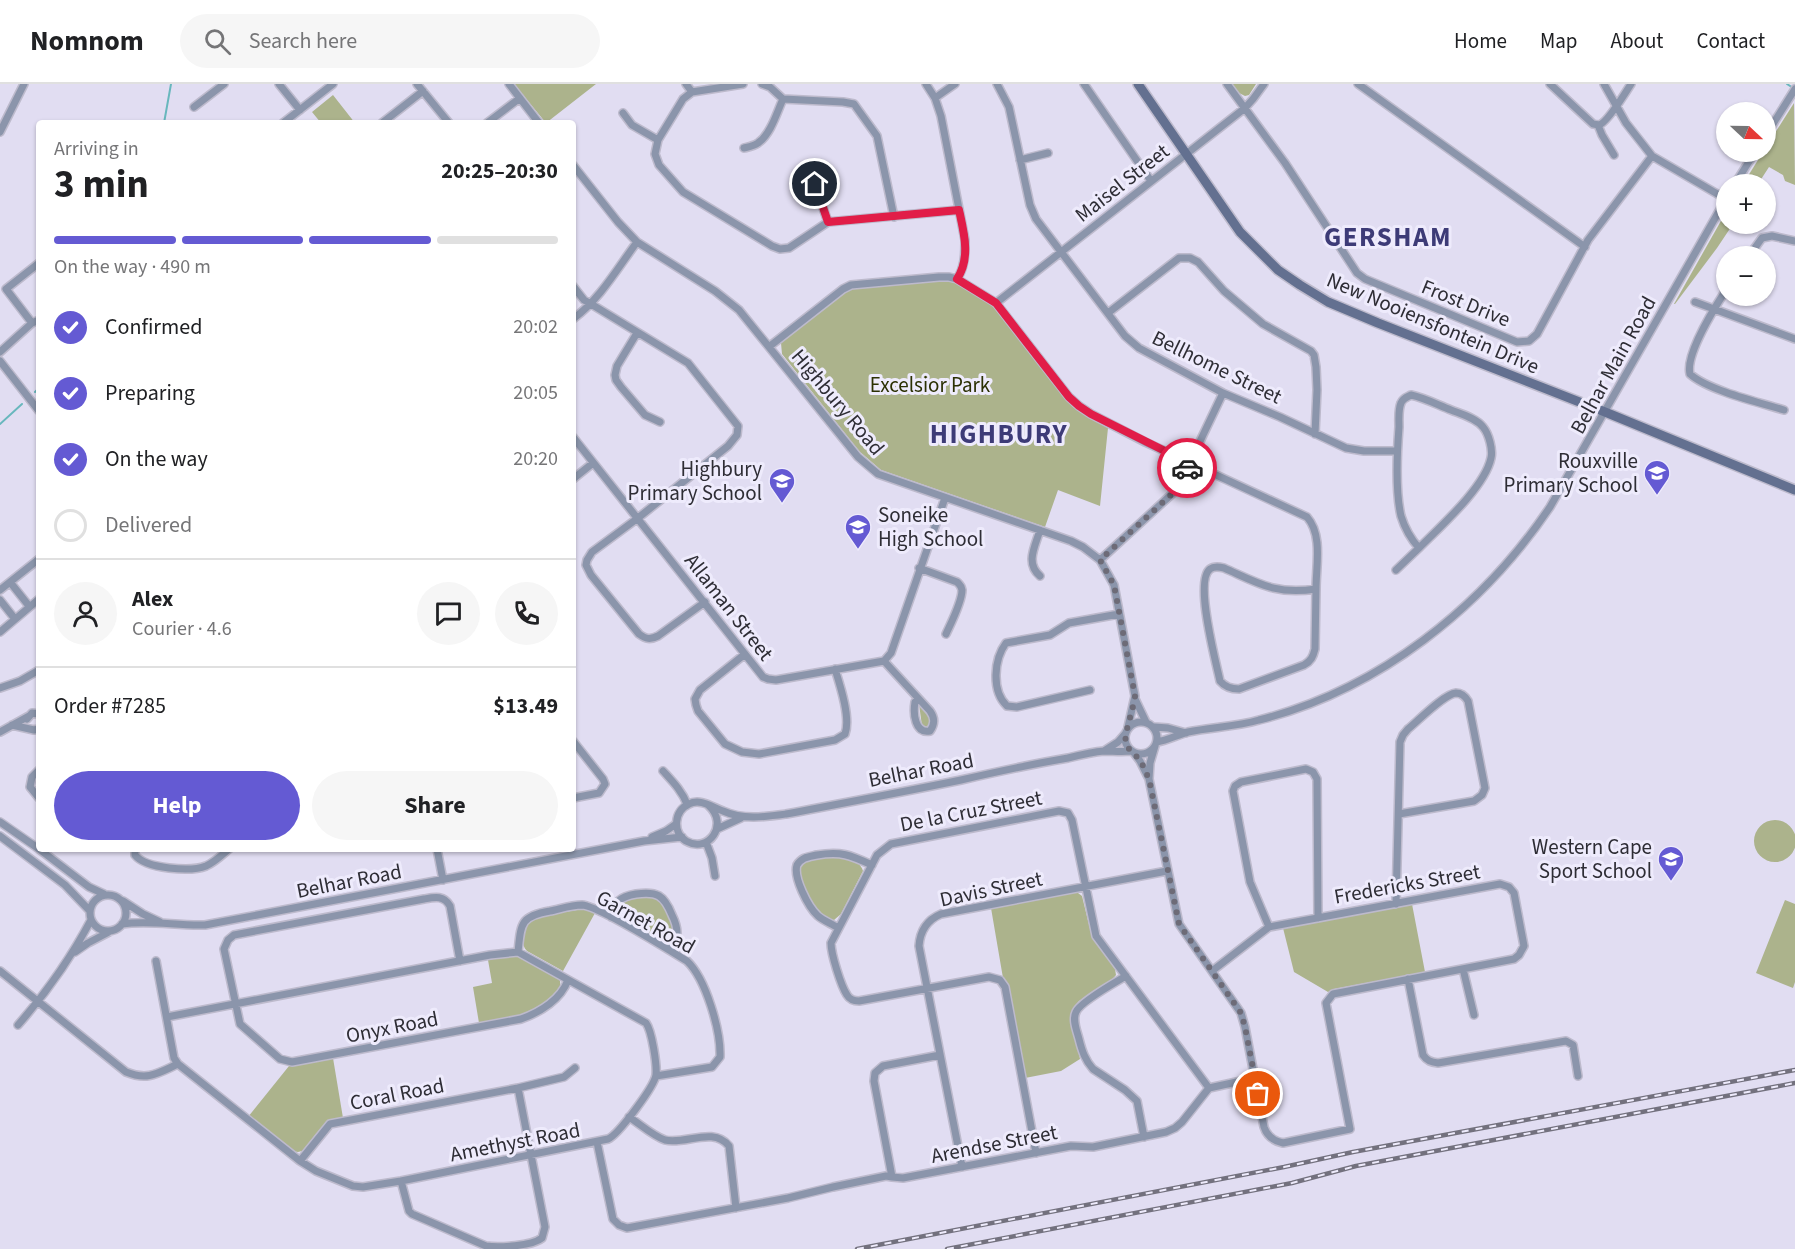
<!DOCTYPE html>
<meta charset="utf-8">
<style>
body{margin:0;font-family:"Source Sans 3",sans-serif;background:#f6f6f6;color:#202124;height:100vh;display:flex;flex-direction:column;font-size:22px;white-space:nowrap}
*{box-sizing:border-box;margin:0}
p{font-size:20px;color:#757577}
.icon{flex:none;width:33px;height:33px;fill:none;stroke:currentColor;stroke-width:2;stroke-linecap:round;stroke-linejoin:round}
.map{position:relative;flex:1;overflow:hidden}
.panel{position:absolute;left:36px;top:36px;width:540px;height:732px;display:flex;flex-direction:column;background:#fff;border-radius:6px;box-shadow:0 2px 4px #0004}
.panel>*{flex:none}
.needle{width:39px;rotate:112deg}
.buttons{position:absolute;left:1716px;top:18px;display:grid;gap:12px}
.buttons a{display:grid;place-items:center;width:60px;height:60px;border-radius:50%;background:#fff;box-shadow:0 2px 4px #0004;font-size:30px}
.pin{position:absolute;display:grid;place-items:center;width:51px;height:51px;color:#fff;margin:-26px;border:3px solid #fff;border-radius:50%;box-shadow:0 2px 6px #0007}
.courier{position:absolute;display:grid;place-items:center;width:60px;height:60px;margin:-30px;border:4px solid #e11d48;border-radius:50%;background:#fff;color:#222;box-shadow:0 2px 8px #0007}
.head em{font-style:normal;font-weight:700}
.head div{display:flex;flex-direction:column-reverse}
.head{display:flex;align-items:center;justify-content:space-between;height:102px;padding:0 18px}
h1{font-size:39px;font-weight:700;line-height:45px}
.bar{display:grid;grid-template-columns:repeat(4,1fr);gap:9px 6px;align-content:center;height:72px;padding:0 18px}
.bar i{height:8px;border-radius:4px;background:#e0e0e0}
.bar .selected{background:#645ad3}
.bar p{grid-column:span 4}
.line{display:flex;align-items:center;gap:15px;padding:0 18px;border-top:2px solid #e0e0e0}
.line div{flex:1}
.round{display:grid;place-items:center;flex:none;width:63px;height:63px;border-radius:32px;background:#f6f6f6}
ol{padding:0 18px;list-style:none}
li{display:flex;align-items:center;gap:18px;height:66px}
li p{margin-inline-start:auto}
li .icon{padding:6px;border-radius:50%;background:#645ad3;color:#fff;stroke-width:4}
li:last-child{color:#757577}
li i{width:33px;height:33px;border:3px solid #e0e0e0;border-radius:50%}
.action{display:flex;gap:12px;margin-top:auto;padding:12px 18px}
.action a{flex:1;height:69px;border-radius:36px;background:#645ad3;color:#fff;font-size:24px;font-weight:700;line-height:69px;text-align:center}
.action a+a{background:#f6f6f6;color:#202124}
header{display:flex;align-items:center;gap:36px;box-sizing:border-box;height:84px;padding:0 30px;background:#fff;border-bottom:2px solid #e0e0e0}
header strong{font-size:28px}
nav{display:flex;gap:33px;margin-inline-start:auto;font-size:21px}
.search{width:420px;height:54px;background:#f6f6f6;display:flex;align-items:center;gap:15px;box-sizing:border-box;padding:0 21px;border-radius:33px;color:#757577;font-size:22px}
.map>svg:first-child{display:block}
.green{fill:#acb38c}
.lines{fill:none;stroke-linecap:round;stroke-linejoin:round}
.stream{stroke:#68b7bd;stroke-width:2}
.street-casing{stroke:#bdbacc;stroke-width:10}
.secondary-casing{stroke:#bdbacc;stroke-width:12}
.street{stroke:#8b95ab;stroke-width:7}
.secondary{stroke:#637090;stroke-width:9}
.rail-casing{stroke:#73717e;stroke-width:4.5}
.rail{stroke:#eeebfc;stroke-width:2;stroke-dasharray:7;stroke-linecap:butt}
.done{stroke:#6d6b77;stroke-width:6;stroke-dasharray:0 10.8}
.route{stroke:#e11d48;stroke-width:8}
.labels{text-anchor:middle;stroke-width:6;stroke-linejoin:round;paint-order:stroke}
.street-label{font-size:21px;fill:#2e2d35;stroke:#eeebfc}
.park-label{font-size:21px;fill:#2b3003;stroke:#eeebfc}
.poi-label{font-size:21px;fill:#2e2d35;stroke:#eeebfc;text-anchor:end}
.district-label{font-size:27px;font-weight:bold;letter-spacing:1.5px;fill:#3d3b77;stroke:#eeebfc}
</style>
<header>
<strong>Nomnom</strong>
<div class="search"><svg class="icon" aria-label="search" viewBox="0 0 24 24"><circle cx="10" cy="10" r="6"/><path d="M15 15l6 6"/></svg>Search here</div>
<nav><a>Home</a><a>Map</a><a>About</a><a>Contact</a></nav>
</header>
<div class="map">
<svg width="1795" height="1165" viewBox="0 0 1795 1165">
<rect width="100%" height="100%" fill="#e1ddf2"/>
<path class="green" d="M 514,0 L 596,0 L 546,39 Z
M 1231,0 L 1256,0 L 1249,11 L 1245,12 L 1237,8 Z
M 333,11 L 355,39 L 321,39 L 312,28 Z
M 1794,19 L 1795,101 L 1785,97 L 1783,91 L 1769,83 L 1758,100 L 1743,100 L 1763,68 L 1766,68 L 1766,63 Z
M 1726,128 L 1726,140 L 1733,140 L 1717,164 L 1675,220 L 1674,220 Z
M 944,196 L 955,199 L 991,220 L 1073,323 L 1108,344 L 1100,422 L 1058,406 L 1045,443 L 881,386 L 859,367 L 782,270 L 781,259 L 784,255 L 845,207 L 851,204 Z
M 919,620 L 928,629 L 930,640 L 928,643 L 922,642 Z
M1754 757a21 21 0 1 1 42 0a21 21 0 1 1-42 0Z
M 832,772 C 843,772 860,775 863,787 L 841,830 L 834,836 C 813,832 807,806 799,789 C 799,773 819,774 832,772 Z
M 1072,809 L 1078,809 L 1082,812 L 1092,853 L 1115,885 L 1116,891 L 1110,898 L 1079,917 L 1075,922 L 1072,932 L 1080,975 L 1061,987 L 1025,994 L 1007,899 L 1003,894 L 991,824 Z
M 648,811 C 669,814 686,860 663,858 C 655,858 630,841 621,836 C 609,815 634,814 648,811 Z
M 1785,816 L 1795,820 L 1795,898 L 1793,904 L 1756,889 Z
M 1412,820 L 1425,888 L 1334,905 L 1328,908 L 1294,888 L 1283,844 Z
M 583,825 L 595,829 L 563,887 L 527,867 C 520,860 523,850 525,841 L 534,833 Z
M 514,871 L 518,871 L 559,894 C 567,911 537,926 522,931 C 509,935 493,936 479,939 L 473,903 L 492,899 L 488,876 Z
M 333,974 L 343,1034 C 319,1038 318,1051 302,1067 L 298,1068 L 292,1067 L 248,1033 L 289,982 Z"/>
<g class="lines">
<path class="stream" d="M 1787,0 L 1793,4
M 164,39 L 171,0
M 35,308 L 39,304
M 0,340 L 22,320"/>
<g class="street-casing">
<path id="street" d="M 279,0 L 300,26
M 417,0 L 449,39
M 509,0 L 539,39
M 686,0 L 692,8
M 743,0 L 692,8 L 683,15 L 658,56 L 655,70 L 659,81 L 683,108 L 772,162 L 780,165 L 789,164 L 828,138 L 959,126
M 762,0 L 770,3 L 783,15 L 843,18 L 854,20 L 877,52 L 894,133
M 926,0 L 935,14 L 941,32 L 965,156 C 965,170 965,183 957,195
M 997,0 L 1009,23 L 1030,121 L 1036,135 L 1125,252 L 1139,264 L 1223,309 L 1280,333 L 1346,364 L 1364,367 L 1397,367
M 1084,0 L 1151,97
M 1227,0 L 1285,79 L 1357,189 L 1365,195 L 1517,258 L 1529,257 L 1537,250 L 1588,156 L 1652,72 L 1726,115
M 1358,0 L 1585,163
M 1550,0 L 1593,40 C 1595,40 1597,41 1599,41 C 1607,39 1626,8 1631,0
M 1604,0 L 1626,39 L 1652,72
M 935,14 L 955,0
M 194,23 L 224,0
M 623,29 L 632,41 L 658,56
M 283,39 L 333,0
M 382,39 L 423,7
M 487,39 L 520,14
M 1598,41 L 1602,51 L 1614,71
M 0,48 L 24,0
M 1766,51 L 1795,5
M 744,64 C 748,63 754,62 758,59 C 771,50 777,28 783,15
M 1020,76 L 1048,69
M 573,81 L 618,138 L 637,158 L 715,207 L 739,226 L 858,373 L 878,390 L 1071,457 L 1083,463 L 1100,476 L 1114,501 L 1135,612 L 1128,643
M 1735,100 L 1755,68
M 815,101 L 828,138
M 1749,172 L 1762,154 L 1772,152 L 1795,157
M 573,202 L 584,216 L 591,220 L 688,279 L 738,342 L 737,351 L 728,362 L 638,434 L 592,468 L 587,476 L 586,481 L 591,491 L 639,550 C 646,555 650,556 658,552 L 705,518
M 1726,206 C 1715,223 1685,271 1690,290 C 1707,306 1761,319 1784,326
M 1695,218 L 1795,255
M 996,219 L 1245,24 L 1253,15 L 1264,0
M 1108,229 L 1179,174 L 1190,174 L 1198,178 L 1224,207 L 1263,240 L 1311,267 L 1314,271 L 1316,283 L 1317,306 L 1315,350
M 573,235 C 600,215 617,185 637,158
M 32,239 L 6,205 L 39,179
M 637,249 L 617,282 L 615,291 L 616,296 L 621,303 L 645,331 L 660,338
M 770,262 L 843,205 L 851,201 L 939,193 L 949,193 L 957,195 L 996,219 L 1069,313 L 1079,322 L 1091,330 L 1145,358 L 1307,433 C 1323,451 1316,482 1316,505 C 1276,511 1260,500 1224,484 C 1220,483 1214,482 1210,485 C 1194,497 1216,578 1220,597 C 1225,603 1232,605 1239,605 L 1304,581 C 1311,577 1313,573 1315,565 L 1316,505
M 0,268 L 32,239 L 39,236
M 0,277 L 39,327
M 573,353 L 763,593 L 768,595 L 776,596 L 884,577 L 891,569 L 945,414
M 573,395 L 593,379
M 1100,476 L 1173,409 L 1183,393 L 1223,309
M 919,484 L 957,498 C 960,501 961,501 962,506 C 962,518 951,539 946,550
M 1396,486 L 1419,464 C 1410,454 1405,445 1401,432 C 1395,406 1397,369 1399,343 C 1399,335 1398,326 1401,319 C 1403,314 1407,313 1411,311 C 1425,314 1438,321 1451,326 C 1461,330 1476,334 1483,343 C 1489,350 1493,366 1491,374 C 1485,403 1440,443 1419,464
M 1040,492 C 1025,479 1035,463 1040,446
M 10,498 L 29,522
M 0,506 L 39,475
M 0,516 L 15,535
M 0,548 L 39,515
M 745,570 L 700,606 L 695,615 L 696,621 L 698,627 L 725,660 L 742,668 L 759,670 L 835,656 L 845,650 C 851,634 840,601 835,585
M 884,577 L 930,627 C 935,634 935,640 930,647 C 915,650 913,630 915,618 L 919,615
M 0,604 L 20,597 L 39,586
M 1090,606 L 1017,623 L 1007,622 C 991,607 994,575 1006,559 L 1050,551 L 1069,539 L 1119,530
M 1135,615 L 1146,638
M 27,635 L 32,629 L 39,630
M1125 654a16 16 0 1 1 32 0a16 16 0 1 1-32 0Z
M 12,641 L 34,646 L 39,645
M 1154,643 L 1168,644 L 1186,649
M 0,648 L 29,632
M 573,657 L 603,695 L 605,700 L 599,709 L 573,714
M 1157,658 C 1168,656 1177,651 1188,648 C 1211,643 1236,643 1259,636 C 1378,606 1482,524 1550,423 L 1726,115
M 1155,662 L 1150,679 L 1149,695 L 1179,840 L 1241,929 L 1245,943 L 1264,1043 C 1267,1052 1273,1057 1283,1059 L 1350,1045 L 1326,919 L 1333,910 L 1514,875 L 1519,871 L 1524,862 L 1514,809 L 1509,803 L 1500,800 L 1269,843 L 1212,887
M 1104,667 L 1118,658 L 1125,650
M 1134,669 L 1140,677 L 1148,693
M 39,686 L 32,693 L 30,703 L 39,714
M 663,687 C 673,698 682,707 687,720
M 709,722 C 729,740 709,770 686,757 C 672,748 674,727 689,720 C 700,714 712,723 723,727 C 743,736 764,733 786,730 C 844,719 903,708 961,696 C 996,688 1032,680 1068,674 C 1080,671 1092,668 1104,667 C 1113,667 1122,668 1131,667
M 0,738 L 39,765
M 717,745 L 741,734
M 0,752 L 65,801 L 89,826
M 652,753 L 666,747 L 676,740
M 706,758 L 712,774 L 715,792
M 39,765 L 89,803 L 104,810
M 135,765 L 135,771 C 146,785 191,788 206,782 C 215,778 222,771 229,765
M 437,765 L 443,796
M90 829a18 18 0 1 1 36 0a18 18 0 1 1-36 0Z
M 123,817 L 143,830 L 160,838
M 1396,820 L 1400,658 L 1403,651 L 1408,645 C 1418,637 1444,610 1456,609 C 1462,609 1465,612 1468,617 L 1485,704 L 1482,711 L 1474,717 L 1399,730
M 611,833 C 616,817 619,813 636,810 C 657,807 664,811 672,831 C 675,837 677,842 677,849 C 677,855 673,861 670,866
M 122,840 C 150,836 177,842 205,841 L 644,757 L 682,753
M 1269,843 L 1250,798 L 1233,707 L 1235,702 L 1241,698 L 1306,685 L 1313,688 L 1317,695 L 1318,834
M 838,844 C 832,840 824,837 818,832 C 808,823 793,793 797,781 C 802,773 808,773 817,771 C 841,767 850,771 872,781
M 75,868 L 88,859 L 109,848
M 518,868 C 521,840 520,832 550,827 C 560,825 571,821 582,821 C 599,822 669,866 687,877 C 706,895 721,947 720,973 L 712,983 L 656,992
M 156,877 L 174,974 L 178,980 L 300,1077 L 316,1087 L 353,1102 L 363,1103 L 401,1097 L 608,1055 C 618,1051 654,1003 656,991 C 657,981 652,947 646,939 L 518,868 L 490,871 L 167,933
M 460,877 L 450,822 C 444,811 435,813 424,815 L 234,851 L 228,856 L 224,865 L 240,940 L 280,975 L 292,978 L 521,935 C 541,928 561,915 568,896
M 1463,885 L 1474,931
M 0,887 L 126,988 C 148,997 158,989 178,980
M 1126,892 C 1116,898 1080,918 1076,928 C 1072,936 1077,947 1079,955 C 1082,967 1085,976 1093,985 L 1125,1006 L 1137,1017 L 1144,1053
M 1408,895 L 1423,971 C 1427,977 1431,978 1438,979 L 1566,957 L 1573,961 L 1578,992
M 18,941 C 46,909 71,874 91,836
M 940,971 L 883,982 L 875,989 L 874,997 L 892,1093 L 903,1094 L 1071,1062 L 1093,1063 L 1166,1048 L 1175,1044 L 1182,1038 L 1209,1004 L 1255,994
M 629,1033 C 640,1040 653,1052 665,1056 C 686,1061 713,1042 729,1062 L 736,1124
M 597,1058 L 613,1135 L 619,1141 L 627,1144 L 788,1114 L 833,1103 L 886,1092 L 892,1093
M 1036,1069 L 1005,903 L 1000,896 L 989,893 L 859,917 C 854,917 850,916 847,911 C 841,902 831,870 831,859 L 877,771 L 891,760 L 1059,727 L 1068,729 L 1072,736 L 1096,852 L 1209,1004
M 300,1077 L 330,1040 L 518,1004 L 564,993 L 575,984
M 962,1083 L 919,862 C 920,847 927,836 941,830 L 1167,787
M 401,1097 L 409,1127 L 412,1130 L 486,1162 C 499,1164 532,1162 542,1154 L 545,1143 L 518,1004"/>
</g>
<g class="secondary-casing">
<path id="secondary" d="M 1138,0 L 1240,148 L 1278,186 L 1300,201 L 1328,218 L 1378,239 L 1605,328 L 1795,406"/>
</g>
<use href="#street" class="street"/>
<use href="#secondary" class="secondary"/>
<g class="rail-casing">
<path id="rail" d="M 857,1165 L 1284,1083 L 1353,1068 L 1795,986
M 947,1165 L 1292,1099 L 1356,1082 L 1795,999"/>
</g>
<use href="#rail" class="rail"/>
</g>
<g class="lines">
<path class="done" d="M 1187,384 L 1173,409 L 1100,476 L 1114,501 L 1135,612 C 1134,624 1123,652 1126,659 C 1128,667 1137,671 1141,678 C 1144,683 1146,689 1149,695 L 1179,840 L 1241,929 L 1245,943 L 1258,1010"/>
<path class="route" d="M 815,100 L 828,138 L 959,126 C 964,149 971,174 957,195 L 996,219 L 1069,313 L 1079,322 L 1091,330 L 1189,379 L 1187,384"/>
</g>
<defs>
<g id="school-pin" transform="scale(1.35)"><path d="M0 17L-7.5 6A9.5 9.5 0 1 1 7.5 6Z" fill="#645ad3" stroke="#eeebfc"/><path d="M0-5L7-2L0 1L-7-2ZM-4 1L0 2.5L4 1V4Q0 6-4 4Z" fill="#fff"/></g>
</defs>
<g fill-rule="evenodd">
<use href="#school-pin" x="1657" y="389"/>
<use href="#school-pin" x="782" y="397"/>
<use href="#school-pin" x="858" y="443"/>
<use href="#school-pin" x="1671" y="775"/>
</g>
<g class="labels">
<g class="street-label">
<text transform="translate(1122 99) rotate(-38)" y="7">Maisel Street</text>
<text transform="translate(1466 219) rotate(22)" y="7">Frost Drive</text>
<text transform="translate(1433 239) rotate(23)" y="7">New Nooiensfontein Drive</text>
<text transform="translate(1613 281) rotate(-61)" y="7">Belhar Main Road</text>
<text transform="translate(1217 283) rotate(26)" y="7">Bellhome Street</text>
<text transform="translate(838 318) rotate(50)" y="7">Highbury Road</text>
<text transform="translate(729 523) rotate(52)" y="7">Allaman Street</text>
<text transform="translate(921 686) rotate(-11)" y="7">Belhar Road</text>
<text transform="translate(971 727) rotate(-11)" y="7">De la Cruz Street</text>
<text transform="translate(349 797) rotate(-11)" y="7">Belhar Road</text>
<text transform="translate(1407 800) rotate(-10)" y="7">Fredericks Street</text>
<text transform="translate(991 805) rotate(-12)" y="7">Davis Street</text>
<text transform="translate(646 838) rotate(29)" y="7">Garnet Road</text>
<text transform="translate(392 943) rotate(-11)" y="7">Onyx Road</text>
<text transform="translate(397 1010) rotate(-11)" y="7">Coral Road</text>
<text transform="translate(515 1058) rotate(-11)" y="7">Amethyst Road</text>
<text transform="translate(994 1060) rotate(-11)" y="7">Arendse Street</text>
</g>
<g class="park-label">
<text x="930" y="308">Excelsior Park</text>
</g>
<g class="poi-label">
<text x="1638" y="384">Rouxville<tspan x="1638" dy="24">Primary School</tspan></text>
<text x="762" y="392">Highbury<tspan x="762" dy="24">Primary School</tspan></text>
<text x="878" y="438" text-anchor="start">Soneike<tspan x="878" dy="24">High School</tspan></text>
<text x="1652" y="770">Western Cape<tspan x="1652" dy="24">Sport School</tspan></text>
</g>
<g class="district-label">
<text x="1388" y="162">GERSHAM</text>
<text x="999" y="359">HIGHBURY</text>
</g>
</g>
</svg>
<div class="buttons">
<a><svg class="needle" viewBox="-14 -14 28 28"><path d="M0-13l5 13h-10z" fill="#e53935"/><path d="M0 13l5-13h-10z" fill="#757577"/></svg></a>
<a>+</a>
<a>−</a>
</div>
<div class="pin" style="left:1258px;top:1010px;background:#ea580c"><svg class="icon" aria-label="bag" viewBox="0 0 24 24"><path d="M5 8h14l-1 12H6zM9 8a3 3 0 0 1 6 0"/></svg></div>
<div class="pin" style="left:815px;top:100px;background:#1f2937"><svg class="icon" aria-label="home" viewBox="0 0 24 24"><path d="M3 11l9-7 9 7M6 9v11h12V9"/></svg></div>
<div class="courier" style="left:1187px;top:384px"><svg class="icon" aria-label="car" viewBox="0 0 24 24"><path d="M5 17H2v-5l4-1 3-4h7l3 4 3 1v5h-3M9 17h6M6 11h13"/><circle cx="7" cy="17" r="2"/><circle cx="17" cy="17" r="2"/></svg></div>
<section class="panel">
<div class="head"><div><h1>3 min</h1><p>Arriving in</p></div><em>20:25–20:30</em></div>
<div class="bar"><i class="selected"></i><i class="selected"></i><i class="selected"></i><i></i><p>On the way · 490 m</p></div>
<ol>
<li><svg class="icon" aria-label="check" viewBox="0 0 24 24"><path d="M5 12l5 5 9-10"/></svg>Confirmed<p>20:02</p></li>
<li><svg class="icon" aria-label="check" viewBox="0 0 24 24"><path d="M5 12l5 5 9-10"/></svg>Preparing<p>20:05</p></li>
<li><svg class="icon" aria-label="check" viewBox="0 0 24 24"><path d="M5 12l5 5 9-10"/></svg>On the way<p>20:20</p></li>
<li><i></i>Delivered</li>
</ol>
<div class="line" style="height:108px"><a class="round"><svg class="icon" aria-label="person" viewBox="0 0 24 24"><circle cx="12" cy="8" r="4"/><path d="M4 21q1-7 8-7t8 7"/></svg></a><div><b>Alex</b><p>Courier · 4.6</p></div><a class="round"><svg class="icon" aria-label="chat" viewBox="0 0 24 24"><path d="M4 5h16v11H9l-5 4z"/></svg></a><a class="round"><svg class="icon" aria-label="phone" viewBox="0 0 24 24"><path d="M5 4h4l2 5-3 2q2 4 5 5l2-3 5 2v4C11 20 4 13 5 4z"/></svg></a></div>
<div class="line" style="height:78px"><div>Order #7285</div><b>$13.49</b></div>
<div class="action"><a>Help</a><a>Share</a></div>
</section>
</div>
